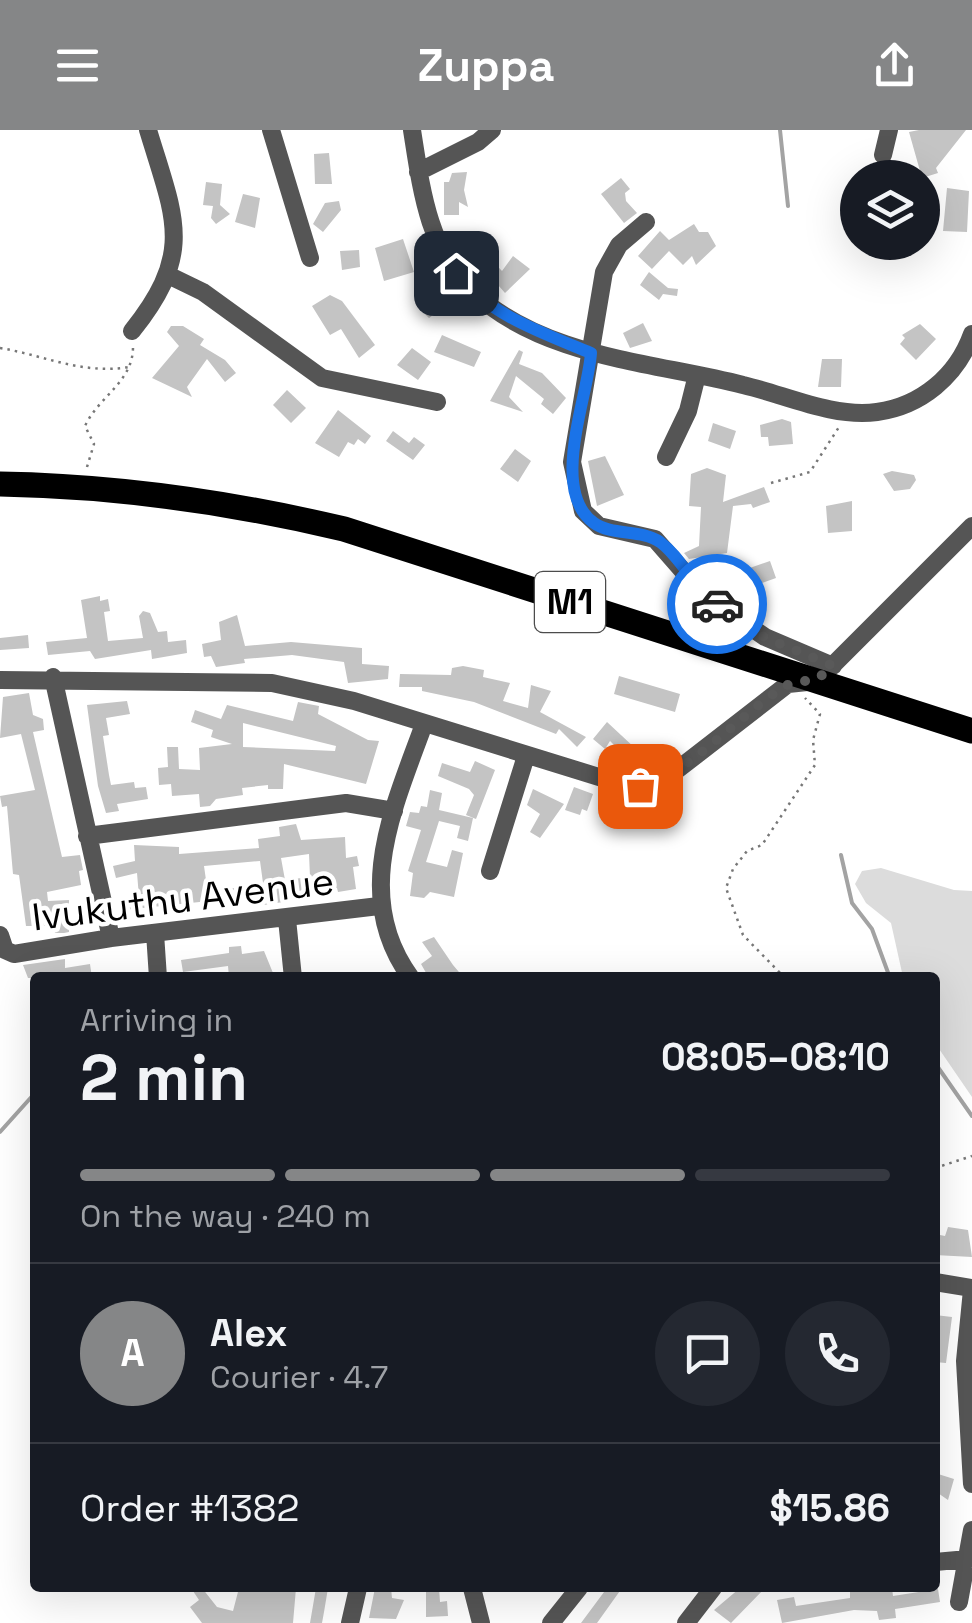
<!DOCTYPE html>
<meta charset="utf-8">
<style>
body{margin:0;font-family:"Space Grotesk",sans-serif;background:#242831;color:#f1f3f6;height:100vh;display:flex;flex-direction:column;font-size:38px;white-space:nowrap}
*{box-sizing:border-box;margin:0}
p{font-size:32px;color:#9ea1a6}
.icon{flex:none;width:55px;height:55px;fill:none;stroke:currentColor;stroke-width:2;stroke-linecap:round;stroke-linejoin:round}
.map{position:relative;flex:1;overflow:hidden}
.drawer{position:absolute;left:30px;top:842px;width:910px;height:620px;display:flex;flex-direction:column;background:#171b24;border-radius:10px;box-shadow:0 10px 40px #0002}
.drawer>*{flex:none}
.buttons{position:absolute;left:840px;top:30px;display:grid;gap:20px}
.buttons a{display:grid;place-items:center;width:100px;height:100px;border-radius:50%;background:#171b24;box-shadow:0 10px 40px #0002;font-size:50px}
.pin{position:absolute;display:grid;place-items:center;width:85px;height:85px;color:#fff;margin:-42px;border-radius:20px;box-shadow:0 5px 15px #0006}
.courier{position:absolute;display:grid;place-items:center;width:100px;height:100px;margin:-50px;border:8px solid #1a73e8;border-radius:50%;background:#fff;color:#222;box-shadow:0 2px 12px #0007}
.headline em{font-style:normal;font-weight:700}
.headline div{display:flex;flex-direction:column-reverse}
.headline{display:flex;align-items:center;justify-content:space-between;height:170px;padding:0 50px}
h1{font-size:65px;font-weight:700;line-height:75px}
.bar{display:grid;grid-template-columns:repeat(4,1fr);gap:15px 10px;align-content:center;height:120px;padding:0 50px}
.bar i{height:12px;border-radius:8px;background:#363941}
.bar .current{background:#858687}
.bar p{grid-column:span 4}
.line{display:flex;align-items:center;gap:25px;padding:0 50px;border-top:2px solid #363941}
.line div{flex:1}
.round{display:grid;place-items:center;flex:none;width:105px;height:105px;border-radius:52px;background:#242831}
header{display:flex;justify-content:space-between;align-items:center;height:130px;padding:0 50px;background:#858687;color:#fff;font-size:45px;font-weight:700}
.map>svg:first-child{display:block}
.green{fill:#dcdcdc}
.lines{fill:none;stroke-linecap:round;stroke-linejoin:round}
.stream{stroke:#a3a3a3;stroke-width:4}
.building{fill:#c4c4c4;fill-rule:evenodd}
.path{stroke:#777;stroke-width:2.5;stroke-dasharray:2.5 5;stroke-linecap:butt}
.minor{stroke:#555;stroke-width:18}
.highway{stroke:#000;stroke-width:25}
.done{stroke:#595959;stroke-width:10;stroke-dasharray:0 18}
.route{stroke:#1a73e8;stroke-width:12}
.labels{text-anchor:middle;stroke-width:9;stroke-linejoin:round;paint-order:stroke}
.shield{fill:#fff;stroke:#4c4c4c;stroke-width:2.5}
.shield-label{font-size:35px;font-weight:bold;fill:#000}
.street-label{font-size:38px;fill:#000;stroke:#fff}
</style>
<header><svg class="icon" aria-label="menu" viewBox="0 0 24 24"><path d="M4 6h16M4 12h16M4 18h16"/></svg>Zuppa<svg class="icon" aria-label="share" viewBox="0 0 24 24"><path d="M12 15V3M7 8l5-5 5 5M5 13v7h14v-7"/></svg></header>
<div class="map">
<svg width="972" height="1493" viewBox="0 0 972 1493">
<rect width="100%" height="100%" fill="#fff"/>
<path class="green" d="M 881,738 L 954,760 L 972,761 L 972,967 L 935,913 L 935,848 L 903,847 L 891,793 L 866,773 L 855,754 L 862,741 Z"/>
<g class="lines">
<path class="stream" d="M 780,0 L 788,76
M 841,725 L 852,773 L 872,799 L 890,848
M 935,933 L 972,986
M 0,1002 L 35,963"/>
</g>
<path class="building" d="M 919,0 L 966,0 L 936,38 L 938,43 L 922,48 L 909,2 Z
M 329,23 L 332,54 L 315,54 L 314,24 Z
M 467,42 L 464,60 L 468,77 L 459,72 L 459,85 L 444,85 L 444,52 L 449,52 L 452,43 Z
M 621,48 L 630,59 L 625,63 L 626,71 L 637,83 L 624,93 L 601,64 Z
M 206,52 L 222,54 L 220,75 L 230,84 L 216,94 L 211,88 L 213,76 L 203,75 Z
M 947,58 L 969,61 L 967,102 L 943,101 Z
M 243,64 L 260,68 L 255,98 L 235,92 Z
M 339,71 L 341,80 L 323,102 L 313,94 L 325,73 Z
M 694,94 L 699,102 L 708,102 L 716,116 L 696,135 L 692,126 L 683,135 L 669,121 L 652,139 L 638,126 L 660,101 L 669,110 Z
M 403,109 L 414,142 L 384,151 L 375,118 Z
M 359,120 L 360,137 L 342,140 L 340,121 Z
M 486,124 L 502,141 L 513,126 L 530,139 L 505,163 L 478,132 Z
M 649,142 L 668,158 L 678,159 L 677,166 L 663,164 L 659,170 L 640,155 Z
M 432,161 L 443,178 L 429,188 L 416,175 Z
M 330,165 L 342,171 L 375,215 L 359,228 L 341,199 L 330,205 L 312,176 Z
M 643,193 L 652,211 L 630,218 L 623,203 Z
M 920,194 L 936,209 L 916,230 L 900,214 L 905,208 L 902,205 Z
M 171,196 L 183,196 L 204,209 L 200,215 L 225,230 L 236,243 L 225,252 L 207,229 L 187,257 L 192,267 L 152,248 L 179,216 L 167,202 Z
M 442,205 L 481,222 L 474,237 L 434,222 Z
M 412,218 L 431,232 L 418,250 L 397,235 Z
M 519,220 L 523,222 L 519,234 L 542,243 L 566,268 L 553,284 L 541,274 L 544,269 L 516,246 L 509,267 L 523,282 L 490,271 Z
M 822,229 L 842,229 L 841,257 L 818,257 Z
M 287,260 L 306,278 L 291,293 L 273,275 Z
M 338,280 L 371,306 L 365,314 L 358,309 L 354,315 L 348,312 L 339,327 L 315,313 Z
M 782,289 L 791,292 L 793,314 L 769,316 L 768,307 L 761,307 L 760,295 Z
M 713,293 L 736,301 L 730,319 L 708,311 Z
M 393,301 L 409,313 L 414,307 L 425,315 L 413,330 L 386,311 Z
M 515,319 L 531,331 L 518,352 L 500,339 Z
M 605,326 L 624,365 L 597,376 L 588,331 Z
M 707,338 L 726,345 L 723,372 L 764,357 L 770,372 L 753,378 L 751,374 L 733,376 L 727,423 L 689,429 L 684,423 L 699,416 L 701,377 L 689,376 L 691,344 Z
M 892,341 L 914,345 L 916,350 L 910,359 L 894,361 L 883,344 Z
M 852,371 L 852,401 L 828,403 L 826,376 Z
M 770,431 L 776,448 L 748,458 L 744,440 Z
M 100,466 L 100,471 L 108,469 L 110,481 L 104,482 L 108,511 L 143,508 L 139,486 L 143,481 L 150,483 L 158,502 L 167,501 L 168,512 L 186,510 L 187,523 L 152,529 L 151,520 L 95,529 L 90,521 L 48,525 L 46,512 L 87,508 L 81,470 Z
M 237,485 L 245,516 L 291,512 L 362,518 L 362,534 L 389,536 L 388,549 L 348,553 L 344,532 L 292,525 L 244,529 L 245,533 L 216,537 L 211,526 L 204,527 L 202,514 L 221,510 L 219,492 Z
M 28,505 L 29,518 L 0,520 L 0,508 Z
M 463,536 L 484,540 L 483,547 L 510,553 L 503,571 L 528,578 L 531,555 L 551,561 L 540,582 L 586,607 L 577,617 L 559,599 L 556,604 L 474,572 L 422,561 L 422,557 L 399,557 L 400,544 L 451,545 L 452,538 Z
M 619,546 L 680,564 L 675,582 L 614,564 Z
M 29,563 L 33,585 L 43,589 L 44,600 L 33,602 L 62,727 L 80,725 L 83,740 L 79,741 L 81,755 L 47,762 L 48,771 L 69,770 L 69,802 L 64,803 L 55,803 L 53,796 L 26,796 L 19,745 L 13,744 L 7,676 L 2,677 L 0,666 L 35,660 L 21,604 L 0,608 L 3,567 Z
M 127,571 L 130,584 L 106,588 L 109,605 L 103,606 L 109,645 L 111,655 L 134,652 L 135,658 L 146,657 L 148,669 L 117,674 L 119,681 L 106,683 L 98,656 L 87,575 Z
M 298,572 L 319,576 L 318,584 L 368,610 L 379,611 L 366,654 L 284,634 L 283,659 L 268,659 L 268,655 L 242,658 L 243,665 L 216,669 L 210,676 L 200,677 L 199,664 L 172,666 L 171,654 L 159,655 L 158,638 L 168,637 L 167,617 L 178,617 L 179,639 L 200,640 L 199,618 L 232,614 L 211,607 L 213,600 L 191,592 L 195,580 L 221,589 L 227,575 L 293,591 ZM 243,593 L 336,616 L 335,621 L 243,617 Z
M 607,592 L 636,619 L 627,628 L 610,611 L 605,619 L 593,609 Z
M 475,631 L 495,640 L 476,689 L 466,685 L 474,665 L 469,659 L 438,646 L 442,633 L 470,642 Z
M 574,657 L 593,664 L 587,681 L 582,679 L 580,685 L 565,680 Z
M 533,659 L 564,674 L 540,708 L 530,702 L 540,684 L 527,675 Z
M 430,660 L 442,663 L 439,680 L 473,688 L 468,711 L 457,708 L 460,696 L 439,691 L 426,732 L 447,737 L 452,720 L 463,723 L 454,767 L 430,762 L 424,768 L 410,766 L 413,743 L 408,741 L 421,700 L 406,696 L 410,682 L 419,683 L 421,676 L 427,677 Z
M 296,694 L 301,710 L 345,707 L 346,728 L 357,726 L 359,736 L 353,737 L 356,759 L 338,762 L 337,758 L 316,758 L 281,764 L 283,772 L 264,775 L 262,765 L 219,773 L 217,761 L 263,753 L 260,731 L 204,736 L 209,771 L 124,780 L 124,768 L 139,767 L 137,743 L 116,748 L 113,736 L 135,731 L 134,715 L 179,717 L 179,724 L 259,718 L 258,709 L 280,706 L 279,697 ZM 309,724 L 310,747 L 285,750 L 281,728 Z
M 434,807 L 453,835 L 464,848 L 429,848 L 421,834 L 432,826 L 422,812 Z
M 241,816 L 242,824 L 264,821 L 273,843 L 229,847 L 228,836 L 183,842 L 181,830 L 229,823 L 229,817 Z
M 65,829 L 65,838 L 90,834 L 92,848 L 28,848 L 23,835 Z
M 948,1097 L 968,1100 L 972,1127 L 935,1125 L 935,1104 L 945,1106 Z
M 935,1185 L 952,1187 L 946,1233 L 935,1232 Z
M 935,1343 L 954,1349 L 948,1370 L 935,1361 Z
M 191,1458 L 202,1458 L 217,1477 L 233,1481 L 239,1458 L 296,1458 L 293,1493 L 202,1493 L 190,1477 L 199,1470 Z
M 316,1458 L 328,1458 L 324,1482 L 322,1493 L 310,1493 Z
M 375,1458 L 391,1458 L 392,1468 L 404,1470 L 396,1489 L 369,1488 Z
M 426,1458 L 439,1458 L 440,1472 L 447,1471 L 448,1486 L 426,1487 Z
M 607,1458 L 622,1458 L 597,1493 L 581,1493 Z
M 740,1458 L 765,1458 L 731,1493 L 714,1480 Z
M 892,1458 L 893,1466 L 938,1459 L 940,1472 L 895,1479 L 896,1488 L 879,1490 L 877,1481 L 854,1480 L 782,1493 L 777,1470 L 794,1467 L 796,1476 L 850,1468 L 850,1460 Z"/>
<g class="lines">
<path class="path" d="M 0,218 C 43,225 83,245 129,237
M 87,337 L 94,314 L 85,296 C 99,266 133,252 133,217
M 771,353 L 810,342 L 839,297
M 785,848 L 743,805 L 726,758 L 733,739 L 747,721 L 762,715 L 815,635 L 813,610 L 820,584 L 805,568
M 935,1038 L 972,1026"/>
<path class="minor" d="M 271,0 L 310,128
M 412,0 C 421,57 428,120 472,161 C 543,228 654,232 743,255 C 786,265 833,288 877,282 C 921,276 957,246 972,204
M 883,25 L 889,0
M 418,42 L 478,12 L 492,0
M 646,92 L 619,115 L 604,142 L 572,332 L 583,381 L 599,396 L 655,409 L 704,465 L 765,507 L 833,536
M 170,146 L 203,162 L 322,248 L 437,272
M 132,201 C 195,122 175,89 148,0
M 666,327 L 688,281 L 697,245
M 53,547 L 111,808
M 0,550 L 272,553 L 354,571 L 631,657 L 677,640 L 788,554 L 817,551 L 972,396
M 87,706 L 346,673 L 394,681
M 490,741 L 526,626
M 287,789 L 293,848
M 155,803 L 158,848
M 0,805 L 5,820 L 14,824 L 111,808 L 379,776
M 411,848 C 351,767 394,677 424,594
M 935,1152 L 972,1158
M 972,1160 L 965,1231 L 972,1354
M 935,1432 L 968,1429
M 472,1458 L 481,1493
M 959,1472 L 972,1400
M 350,1493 L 358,1458
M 551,1493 L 579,1458
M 686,1493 L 713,1458"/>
<path class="highway" d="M 0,354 C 118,356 230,372 344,399 L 972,601"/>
</g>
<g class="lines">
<path class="done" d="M 640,656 C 686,646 738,587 779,560 C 800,545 810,559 833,536 L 764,507 L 717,474"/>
<path class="route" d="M 456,143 C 489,185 543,203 591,223 C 588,267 549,361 594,393 C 612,406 641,399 660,412 C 682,428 693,458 717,474"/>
</g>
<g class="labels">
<rect class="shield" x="535" y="442" width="70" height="60" rx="8"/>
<g class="shield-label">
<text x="570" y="484">M1</text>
</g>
<g class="street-label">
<text transform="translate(183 769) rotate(-7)" y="13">Ivukuthu Avenue</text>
</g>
</g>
</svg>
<div class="buttons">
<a><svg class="icon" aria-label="layers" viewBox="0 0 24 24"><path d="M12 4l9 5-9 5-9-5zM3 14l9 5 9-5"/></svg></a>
</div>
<div class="pin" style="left:640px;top:656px;background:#ea580c"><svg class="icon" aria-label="bag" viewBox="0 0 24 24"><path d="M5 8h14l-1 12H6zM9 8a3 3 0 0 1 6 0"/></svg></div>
<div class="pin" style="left:456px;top:143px;background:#1f2937"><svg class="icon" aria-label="home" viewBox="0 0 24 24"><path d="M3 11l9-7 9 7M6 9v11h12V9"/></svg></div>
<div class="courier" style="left:717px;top:474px"><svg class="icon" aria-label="car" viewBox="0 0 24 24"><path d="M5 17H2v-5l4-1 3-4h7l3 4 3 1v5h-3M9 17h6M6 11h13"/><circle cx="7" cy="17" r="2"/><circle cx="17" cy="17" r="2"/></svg></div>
<section class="drawer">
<div class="headline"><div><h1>2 min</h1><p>Arriving in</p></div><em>08:05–08:10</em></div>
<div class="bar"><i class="current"></i><i class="current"></i><i class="current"></i><i></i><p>On the way · 240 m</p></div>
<div class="line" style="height:180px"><b class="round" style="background:#858687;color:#fff">A</b><div><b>Alex</b><p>Courier · 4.7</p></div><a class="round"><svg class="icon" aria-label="chat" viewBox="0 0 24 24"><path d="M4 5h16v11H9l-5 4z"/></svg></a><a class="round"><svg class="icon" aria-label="phone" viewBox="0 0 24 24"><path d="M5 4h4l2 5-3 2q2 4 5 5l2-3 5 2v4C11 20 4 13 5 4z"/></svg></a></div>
<div class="line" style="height:130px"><div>Order #1382</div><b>$15.86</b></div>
</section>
</div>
